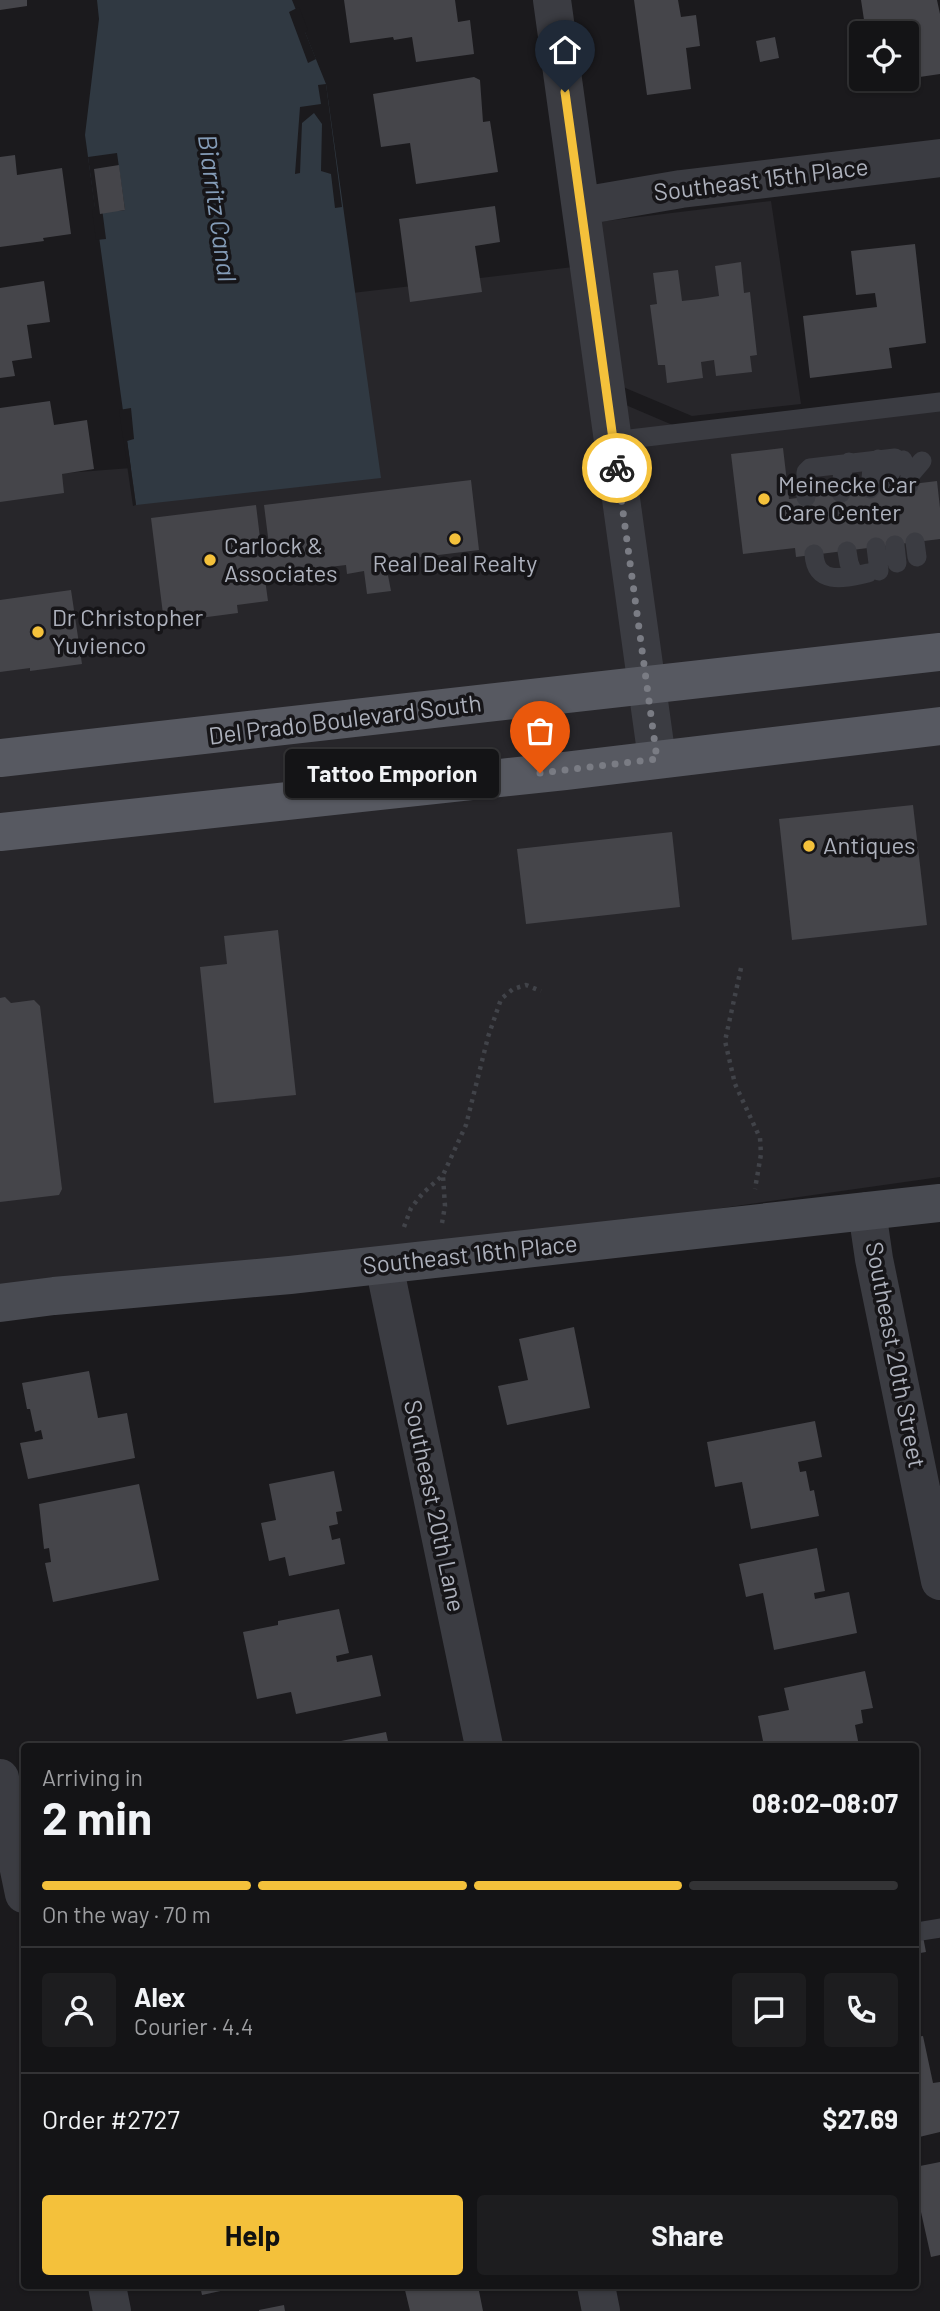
<!DOCTYPE html>
<meta charset="utf-8">
<style>
body{margin:0;font-family:Barlow,sans-serif;background:#1d1d1f;color:#f1f3f6;height:100vh;display:flex;flex-direction:column;font-size:26px;white-space:nowrap}
*{box-sizing:border-box;margin:0}
p{font-size:23px;color:#9d9ea1}
.icon{flex:none;width:38px;height:38px;fill:none;stroke:currentColor;stroke-width:2;stroke-linecap:round;stroke-linejoin:round}
.map{position:relative;flex:1;overflow:hidden}
.side{position:absolute;left:21px;top:1743px;width:898px;height:546px;display:flex;flex-direction:column;background:#141416;border-radius:7px;box-shadow:0 2px 5px #0004,0 0 0 2px #333335}
.side>*{flex:none}
.tools{position:absolute;left:849px;top:21px;display:grid;gap:14px}
.tools a{display:grid;place-items:center;width:70px;height:70px;border-radius:7px;background:#141416;box-shadow:0 2px 5px #0004,0 0 0 2px #333335;font-size:35px}
.pin{position:absolute;display:grid;place-items:center;width:60px;height:60px;color:#fff;margin:-72px -30px;border-radius:50% 50% 50% 0;rotate:-45deg;box-shadow:0 0 7px #0007}
.pin .icon{rotate:45deg}
.courier{position:absolute;display:grid;place-items:center;width:70px;height:70px;margin:-35px;border:5px solid #f4c13b;border-radius:50%;background:#fff;color:#222;box-shadow:0 2px 9px #0007}
.bubble{position:absolute;height:49px;border-radius:7px;background:#141416;box-shadow:0 2px 5px #0004,0 0 0 2px #333335;font-size:23px;font-weight:700;line-height:49px;text-align:center}
.head em{font-style:normal;font-weight:700}
.head div{display:flex;flex-direction:column-reverse}
.head{display:flex;align-items:center;justify-content:space-between;height:119px;padding:0 21px}
h1{font-size:46px;font-weight:700;line-height:52px}
.bar{display:grid;grid-template-columns:repeat(4,1fr);gap:10px 7px;align-content:center;height:84px;padding:0 21px}
.bar i{height:9px;border-radius:5px;background:#333335}
.bar .selected{background:#f4c13b}
.bar p{grid-column:span 4}
.line{display:flex;align-items:center;gap:18px;padding:0 21px;border-top:2px solid #333335}
.line div{flex:1}
.round{display:grid;place-items:center;flex:none;width:74px;height:74px;border-radius:7px;background:#1d1d1f}
.primary-button{display:flex;gap:14px;margin-top:auto;padding:14px 21px}
.primary-button a{flex:1;height:80px;border-radius:7px;background:#f4c13b;color:#111;font-size:28px;font-weight:700;line-height:80px;text-align:center}
.primary-button a+a{background:#1d1d1f;color:#f1f3f6}
.map>svg:first-child{display:block}
.built{fill:#27262a}
.water{fill:#303942}
.pier{fill:#1b1a1d}
.building{fill:#45454a}
.lines{fill:none;stroke-linecap:round;stroke-linejoin:round}
.path{stroke:#414349;stroke-width:4.5;stroke-dasharray:3.5 5;stroke-linecap:butt}
.lane{stroke:#3b3c42;stroke-width:19}
.street{stroke:#3b3c42;stroke-width:38}
.secondary{stroke:#494b52;stroke-width:38}
.primary{stroke:#575961;stroke-width:38}
.done{stroke:#7a7c84;stroke-width:7;stroke-dasharray:0 12.6}
.route{stroke:#f4c13b;stroke-width:9}
.poi-dot{fill:#f4c13b;stroke:#161518;stroke-width:2.5}
.labels{text-anchor:middle;stroke-width:7;stroke-linejoin:round;paint-order:stroke}
.street-label{font-size:24px;fill:#adb1bc;stroke:#161518}
.poi-label{font-size:24px;fill:#adb1bc;stroke:#161518;text-anchor:start}
.water-label{font-size:26px;font-style:italic;fill:#849cb7;stroke:#161518}
</style>
<div class="map">
<svg width="940" height="2311" viewBox="0 0 940 2311">
<rect width="100%" height="100%" fill="#1b1a1d"/>
<path class="built" d="M 771,201 L 801,404 L 692,416 L 623,387 L 598,222 Z
M 590,265 L 607,397 L 689,432 L 940,403 L 940,1177 L 0,1311 L 0,478 L 315,454 L 318,297 Z"/>
<path class="water" d="M 97,0 L 292,0 L 326,84 L 381,478 L 136,505 L 85,135 L 99,19 Z"/>
<path class="pier" d="M 299,7 L 308,30 L 305,32 L 316,59 L 308,63 L 289,12 Z
M 326,84 L 342,207 L 335,208 L 331,174 L 321,171 L 322,124 L 314,113 L 302,123 L 300,173 L 295,174 L 300,107 L 321,104 L 318,85 Z
M 117,153 L 125,210 L 119,211 L 113,168 L 97,170 L 106,239 L 96,240 L 92,210 L 95,209 L 88,157 Z
M 131,408 L 134,439 L 127,441 L 136,505 L 133,506 L 119,410 Z"/>
<path class="building" d="M 0,0 L 27,0 L 27,6 L 0,10 Z
M 344,0 L 455,0 L 458,22 L 470,20 L 474,54 L 416,62 L 412,37 L 394,40 L 393,37 L 350,43 Z
M 634,0 L 678,0 L 681,17 L 696,15 L 700,46 L 686,48 L 691,89 L 647,95 Z
M 861,0 L 937,0 L 940,14 L 940,74 L 906,79 L 906,33 L 866,33 Z
M 775,37 L 779,58 L 760,62 L 756,41 Z
M 474,77 L 480,80 L 483,122 L 490,121 L 498,172 L 416,184 L 410,143 L 381,147 L 373,94 Z
M 15,155 L 17,175 L 62,168 L 71,234 L 43,238 L 44,241 L 0,247 L 0,157 Z
M 119,165 L 125,210 L 100,214 L 94,169 Z
M 495,206 L 500,242 L 475,246 L 482,292 L 410,302 L 399,219 Z
M 915,244 L 926,343 L 889,348 L 892,368 L 810,378 L 803,316 L 877,307 L 875,293 L 856,295 L 851,251 Z
M 741,262 L 744,293 L 750,292 L 757,355 L 750,356 L 752,372 L 716,376 L 714,360 L 701,362 L 703,378 L 667,383 L 665,365 L 658,365 L 650,305 L 657,304 L 653,273 L 678,270 L 682,301 L 700,299 L 719,296 L 715,266 Z
M 44,281 L 50,322 L 27,325 L 32,358 L 12,361 L 15,376 L 0,378 L 0,288 Z
M 50,401 L 54,425 L 87,420 L 94,469 L 62,474 L 64,493 L 0,502 L 0,408 Z
M 783,448 L 789,499 L 937,481 L 940,508 L 940,539 L 796,557 L 795,548 L 743,554 L 731,454 Z
M 471,480 L 479,550 L 406,559 L 407,567 L 387,570 L 391,591 L 367,594 L 364,571 L 347,574 L 346,565 L 273,574 L 273,570 L 264,572 L 268,601 L 237,605 L 238,613 L 192,619 L 191,611 L 163,614 L 151,518 L 256,505 L 261,546 L 269,545 L 264,505 Z
M 71,590 L 82,664 L 30,671 L 30,668 L 0,672 L 0,600 Z
M 913,805 L 927,925 L 792,940 L 779,819 Z
M 672,832 L 680,907 L 526,924 L 517,849 Z
M 278,930 L 296,1095 L 214,1103 L 200,967 L 227,964 L 224,936 Z
M 5,997 L 11,1003 L 34,1000 L 40,1006 L 62,1189 L 59,1195 L 0,1202 L 0,998 Z
M 574,1327 L 590,1408 L 507,1425 L 498,1386 L 528,1380 L 519,1339 Z
M 89,1371 L 98,1418 L 127,1413 L 135,1458 L 28,1479 L 20,1443 L 43,1439 L 41,1430 L 35,1432 L 30,1409 L 27,1409 L 22,1383 Z
M 815,1421 L 822,1457 L 798,1462 L 800,1472 L 806,1471 L 810,1491 L 814,1490 L 819,1516 L 751,1529 L 742,1482 L 715,1487 L 707,1442 Z
M 334,1471 L 342,1511 L 336,1512 L 338,1524 L 329,1526 L 332,1540 L 340,1538 L 345,1564 L 289,1576 L 285,1557 L 269,1561 L 261,1523 L 276,1520 L 269,1484 Z
M 139,1484 L 159,1580 L 53,1602 L 45,1563 L 51,1562 L 49,1548 L 44,1549 L 39,1504 Z
M 817,1548 L 825,1591 L 814,1593 L 815,1599 L 849,1592 L 857,1633 L 774,1650 L 763,1593 L 746,1597 L 739,1564 Z
M 339,1609 L 349,1653 L 336,1656 L 337,1662 L 372,1655 L 381,1696 L 296,1714 L 291,1692 L 257,1699 L 243,1632 L 278,1625 L 278,1621 Z
M 865,1671 L 873,1708 L 861,1710 L 863,1723 L 855,1725 L 859,1746 L 764,1746 L 758,1716 L 789,1710 L 784,1688 Z
M 386,1732 L 389,1746 L 321,1746 L 321,1745 Z
M 915,1911 L 918,1911 L 926,1952 L 915,1954 Z
M 923,2036 L 933,2083 L 940,2082 L 940,2132 L 915,2138 L 915,2037 Z
M 940,2162 L 940,2255 L 931,2257 L 915,2185 L 915,2167 Z
M 200,2286 L 239,2286 L 239,2287 L 202,2295 Z
M 404,2286 L 478,2286 L 483,2311 L 410,2311 Z
M 284,2305 L 285,2311 L 259,2311 L 259,2310 Z"/>
<g class="lines">
<path class="path" d="M 741,968 L 725,1041 L 735,1084 L 760,1138 L 761,1154 L 755,1189
M 442,1223 L 445,1206 L 443,1176
M 404,1227 L 411,1208 L 423,1193 L 443,1175 L 466,1125 L 488,1037 L 501,999 L 513,989 L 526,985 L 541,991"/>
<path class="lane" d="M 613,441 L 940,402
M 909,485 L 910,475 L 922,461
M 890,487 C 887,473 892,468 903,460
M 870,489 L 872,468 L 878,459
M 841,493 L 843,468 L 849,462
M 806,497 L 806,472 L 810,468 L 895,458
M 915,542 L 917,557
M 895,545 L 897,563
M 876,547 L 879,571
M 847,551 L 849,563 L 854,576
M 814,554 C 816,586 845,578 868,573
M 922,1931 L 940,1928"/>
<path class="street" d="M 552,0 L 657,759
M 582,206 L 681,189 L 940,158
M 867,1211 L 874,1259 L 940,1581
M 384,1265 L 484,1746
M 0,1778 L 24,1894
M 107,2286 L 112,2311
M 596,2286 L 601,2311"/>
<path class="secondary" d="M 0,1303 L 54,1296 L 290,1275 L 940,1203"/>
<path class="primary" d="M 0,758 L 940,652
M 0,832 L 565,771 L 940,726"/>
</g>
<g class="lines">
<path class="done" d="M 540,773 L 657,759 L 617,468"/>
<path class="route" d="M 565,92 L 617,468"/>
</g>
<g class="poi-dot">
<circle cx="764" cy="499" r="7"/>
<circle cx="455" cy="539" r="7"/>
<circle cx="210" cy="560" r="7"/>
<circle cx="38" cy="632" r="7"/>
<circle cx="809" cy="846" r="7"/>
</g>
<g class="labels">
<g class="street-label">
<text transform="translate(761 180) rotate(-7)" y="8">Southeast 15th Place</text>
<text transform="translate(345 720) rotate(-7)" y="8">Del Prado Boulevard South</text>
<text transform="translate(470 1255) rotate(-6)" y="8">Southeast 16th Place</text>
<text transform="translate(895 1355) rotate(79)" y="8">Southeast 20th Street</text>
<text transform="translate(434 1506) rotate(78)" y="8">Southeast 20th Lane</text>
</g>
<g class="poi-label">
<text x="778" y="493">Meinecke Car<tspan x="778" dy="28">Care Center</tspan></text>
<text x="224" y="554">Carlock &amp;<tspan x="224" dy="28">Associates</tspan></text>
<text x="455" y="572" text-anchor="middle">Real Deal Realty</text>
<text x="52" y="626">Dr Christopher<tspan x="52" dy="28">Yuvienco</tspan></text>
<text x="823" y="854">Antiques</text>
</g>
<g class="water-label">
<text transform="translate(217 208) rotate(82)" y="9">Biarritz Canal</text>
</g>
</g>
</svg>
<div class="tools">
<a><svg class="icon" aria-label="locate" viewBox="0 0 24 24"><circle cx="12" cy="12" r="6"/><path d="M12 2v4M12 18v4M2 12h4M18 12h4"/></svg></a>
</div>
<div class="pin" style="left:540px;top:773px;background:#ea580c"><svg class="icon" aria-label="bag" viewBox="0 0 24 24"><path d="M5 8h14l-1 12H6zM9 8a3 3 0 0 1 6 0"/></svg></div>
<div class="pin" style="left:565px;top:92px;background:#1f2937"><svg class="icon" aria-label="home" viewBox="0 0 24 24"><path d="M3 11l9-7 9 7M6 9v11h12V9"/></svg></div>
<div class="courier" style="left:617px;top:468px"><svg class="icon" aria-label="bike" viewBox="0 0 24 24"><circle cx="6" cy="16" r="4"/><circle cx="18" cy="16" r="4"/><path d="M6 16l4-8h5l3 8M10 8l3 8H6M13 5h3"/></svg></div>
<div class="bubble" style="left:285px;top:749px;width:214px">Tattoo Emporion</div>
<section class="side">
<div class="head"><div><h1>2 min</h1><p>Arriving in</p></div><em>08:02–08:07</em></div>
<div class="bar"><i class="selected"></i><i class="selected"></i><i class="selected"></i><i></i><p>On the way · 70 m</p></div>
<div class="line" style="height:126px"><a class="round"><svg class="icon" aria-label="person" viewBox="0 0 24 24"><circle cx="12" cy="8" r="4"/><path d="M4 21q1-7 8-7t8 7"/></svg></a><div><b>Alex</b><p>Courier · 4.4</p></div><a class="round"><svg class="icon" aria-label="chat" viewBox="0 0 24 24"><path d="M4 5h16v11H9l-5 4z"/></svg></a><a class="round"><svg class="icon" aria-label="phone" viewBox="0 0 24 24"><path d="M5 4h4l2 5-3 2q2 4 5 5l2-3 5 2v4C11 20 4 13 5 4z"/></svg></a></div>
<div class="line" style="height:91px"><div>Order #2727</div><b>$27.69</b></div>
<div class="primary-button"><a>Help</a><a>Share</a></div>
</section>
</div>
